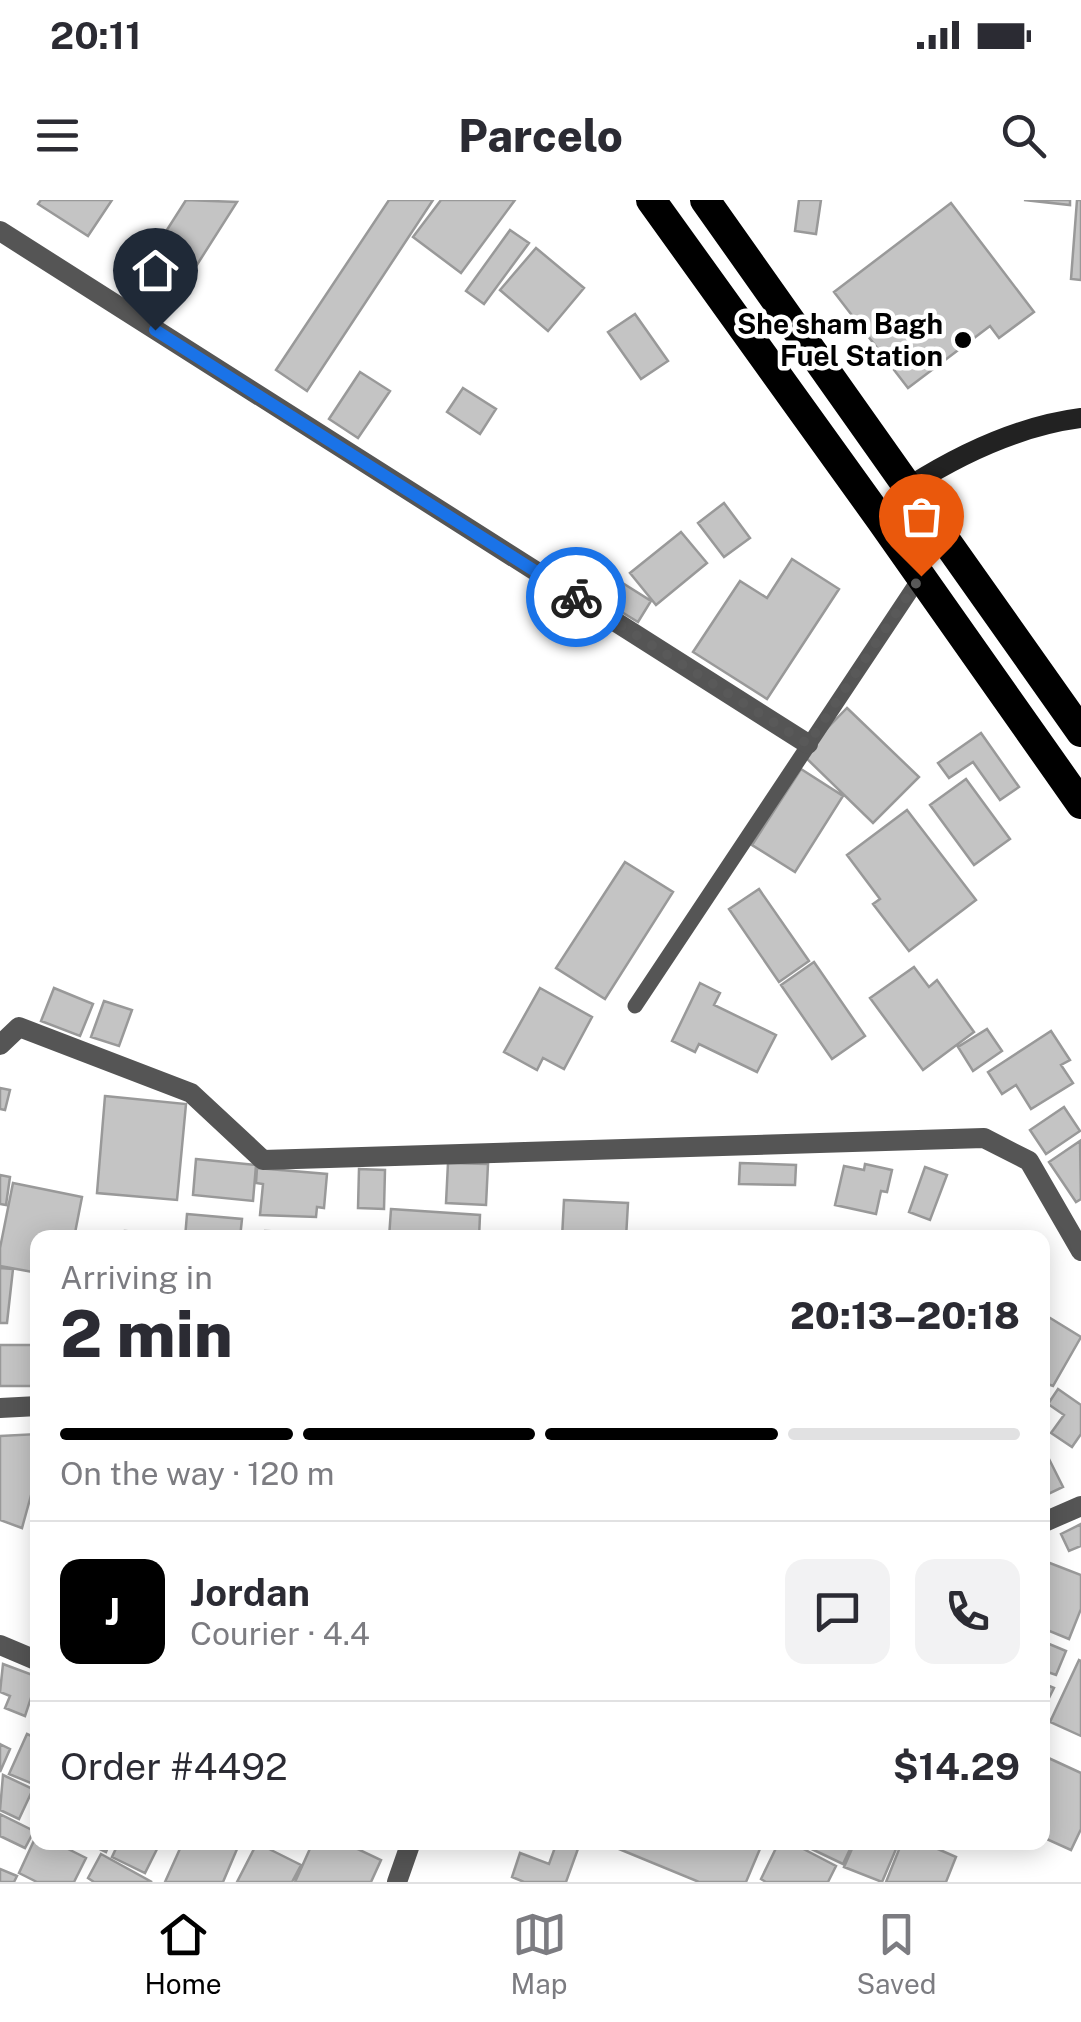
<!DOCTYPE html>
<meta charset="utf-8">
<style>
body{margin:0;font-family:"Public Sans",sans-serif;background:#f2f2f3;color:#2b2b33;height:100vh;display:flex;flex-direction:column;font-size:38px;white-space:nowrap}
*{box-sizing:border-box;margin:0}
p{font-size:32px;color:#7c7c81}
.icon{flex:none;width:55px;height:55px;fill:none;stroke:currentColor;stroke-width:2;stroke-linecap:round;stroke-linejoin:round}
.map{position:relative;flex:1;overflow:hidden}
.drawer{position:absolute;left:30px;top:1030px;width:1020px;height:620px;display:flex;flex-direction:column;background:#fff;border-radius:20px;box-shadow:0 5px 25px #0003}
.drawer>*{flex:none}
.pin{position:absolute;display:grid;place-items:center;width:85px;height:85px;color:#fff;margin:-102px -42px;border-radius:50% 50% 50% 0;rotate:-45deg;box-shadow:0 0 10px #0007}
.pin .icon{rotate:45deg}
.courier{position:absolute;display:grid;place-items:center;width:100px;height:100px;margin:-50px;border:8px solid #1a73e8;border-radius:50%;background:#fff;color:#222;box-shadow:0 2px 12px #0007}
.headline em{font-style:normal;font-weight:800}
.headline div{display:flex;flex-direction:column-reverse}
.headline{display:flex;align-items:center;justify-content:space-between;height:170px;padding:0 30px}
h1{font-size:65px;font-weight:800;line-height:75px}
.bar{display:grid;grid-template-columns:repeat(4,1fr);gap:15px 10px;align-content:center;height:120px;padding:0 30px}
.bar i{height:12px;border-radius:8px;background:#e1e1e2}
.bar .selected{background:#000}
.bar p{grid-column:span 4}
.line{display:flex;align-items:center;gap:25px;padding:0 30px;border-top:2px solid #e1e1e2}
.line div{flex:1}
.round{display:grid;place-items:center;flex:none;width:105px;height:105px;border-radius:20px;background:#f2f2f3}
.status{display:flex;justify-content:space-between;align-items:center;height:70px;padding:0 50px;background:#fff;direction:ltr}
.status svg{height:28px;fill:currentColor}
header{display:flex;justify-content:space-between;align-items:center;height:130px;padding:0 30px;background:#fff;font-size:45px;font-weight:800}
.tabs{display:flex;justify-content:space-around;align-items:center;height:140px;border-top:2px solid #e1e1e2;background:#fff;font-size:28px;color:#7c7c81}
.tabs a{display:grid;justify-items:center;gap:5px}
.tabs .selected{color:#000}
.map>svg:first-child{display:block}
.building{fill:#c4c4c4;stroke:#999;stroke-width:2.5}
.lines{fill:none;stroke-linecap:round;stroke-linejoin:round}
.lane{stroke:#555;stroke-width:15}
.street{stroke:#555;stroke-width:20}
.secondary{stroke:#222;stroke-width:20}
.highway{stroke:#000;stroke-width:30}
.done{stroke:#595959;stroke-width:10;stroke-dasharray:0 18}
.route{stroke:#1a73e8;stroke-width:12}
.poi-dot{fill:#000;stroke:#fff;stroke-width:4}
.labels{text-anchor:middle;stroke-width:9;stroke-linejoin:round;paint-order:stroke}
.poi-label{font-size:28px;font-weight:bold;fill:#000;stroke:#fff;text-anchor:end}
</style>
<div class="status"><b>20:11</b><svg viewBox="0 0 49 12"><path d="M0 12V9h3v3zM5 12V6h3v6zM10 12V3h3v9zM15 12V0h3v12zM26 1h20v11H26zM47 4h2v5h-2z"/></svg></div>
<header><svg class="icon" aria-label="menu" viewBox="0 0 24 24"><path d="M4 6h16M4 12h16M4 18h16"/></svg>Parcelo<svg class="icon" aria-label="search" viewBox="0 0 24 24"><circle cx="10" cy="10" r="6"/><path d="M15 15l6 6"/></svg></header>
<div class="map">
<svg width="1081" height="1682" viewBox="0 0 1081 1682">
<rect width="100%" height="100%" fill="#fff"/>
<path class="building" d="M 41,0 L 112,0 L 88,36 L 38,4 Z
M 186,0 L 237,2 L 172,104 L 135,80 Z
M 389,0 L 433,0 L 307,191 L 276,170 Z
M 441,0 L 515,0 L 461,73 L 413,37 Z
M 799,0 L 821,0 L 816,34 L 795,31 Z
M 1024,0 L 1070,0 L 1070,5 Z
M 1077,0 L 1081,0 L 1081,80 L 1071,79 Z
M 951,3 L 1034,112 L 999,138 L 990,126 L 908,188 L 834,92 Z
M 510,30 L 529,43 L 484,104 L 466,91 Z
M 536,48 L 584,88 L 548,131 L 500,90 Z
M 635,114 L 668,161 L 641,179 L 608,132 Z
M 360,172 L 390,191 L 358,238 L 329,219 Z
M 463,188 L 496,209 L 480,234 L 447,212 Z
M 724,303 L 750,338 L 724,357 L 698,323 Z
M 681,332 L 707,363 L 656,405 L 630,373 Z
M 792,359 L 839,389 L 767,499 L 693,452 L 740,381 L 767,398 Z
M 613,377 L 651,401 L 638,422 L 599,398 Z
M 847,508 L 919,577 L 873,623 L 802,554 Z
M 981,533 L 1019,587 L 1000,600 L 973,562 L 949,578 L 938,563 Z
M 801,569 L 843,596 L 795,672 L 752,645 Z
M 966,579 L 1010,639 L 974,665 L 930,605 Z
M 907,610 L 976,700 L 909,751 L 873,704 L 880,699 L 847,655 Z
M 625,662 L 673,692 L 605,799 L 556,768 Z
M 759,689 L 809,761 L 779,782 L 729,709 Z
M 814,762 L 865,836 L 832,859 L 781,785 Z
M 914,767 L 929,787 L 937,780 L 974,832 L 923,870 L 870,798 Z
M 700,783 L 720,793 L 714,805 L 776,835 L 757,872 L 699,844 L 695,852 L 672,841 Z
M 54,788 L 93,804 L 80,836 L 41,821 Z
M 540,788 L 592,817 L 564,869 L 543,858 L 537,870 L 504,852 Z
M 104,801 L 132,810 L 119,846 L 91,837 Z
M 987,829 L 1002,851 L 973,871 L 958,847 Z
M 1051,831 L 1070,860 L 1061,865 L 1073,883 L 1031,909 L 1016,885 L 1002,894 L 988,872 Z
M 0,888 L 10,890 L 5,910 L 0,909 Z
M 105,896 L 186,904 L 177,1000 L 97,993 Z
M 1064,907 L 1080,931 L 1046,954 L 1030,930 Z
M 1080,941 L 1081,999 L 1076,1002 L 1049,962 Z
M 196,959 L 256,965 L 253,1001 L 193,995 Z
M 448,963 L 488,964 L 486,1005 L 446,1003 Z
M 740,963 L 796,965 L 795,985 L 739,984 Z
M 865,964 L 892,970 L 887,992 L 881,991 L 876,1014 L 835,1005 L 844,966 L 864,970 Z
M 925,967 L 947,975 L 930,1020 L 909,1012 Z
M 257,968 L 327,974 L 324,1008 L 317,1007 L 316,1017 L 260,1015 L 263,984 L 256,983 Z
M 359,969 L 385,970 L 384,1009 L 358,1008 Z
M 0,975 L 10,977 L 6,1005 L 0,1004 Z
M 13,983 L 82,997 L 74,1038 L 38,1038 L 38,1073 L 0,1066 L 0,1048 Z
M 564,1000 L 628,1003 L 626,1038 L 562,1038 Z
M 391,1009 L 480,1015 L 479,1038 L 389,1038 Z
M 187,1014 L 242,1019 L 240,1038 L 185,1038 Z
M 125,1031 L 148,1033 L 148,1038 L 125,1038 Z
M 265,1031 L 289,1032 L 289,1038 L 264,1038 Z
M 0,1068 L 13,1069 L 7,1123 L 0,1123 Z
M 1042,1113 L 1081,1137 L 1053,1186 L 1042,1182 Z
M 0,1145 L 38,1145 L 38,1186 L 0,1186 Z
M 1058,1189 L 1081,1205 L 1081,1234 L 1072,1247 L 1051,1233 L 1064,1215 L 1048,1204 Z
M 38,1234 L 38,1270 L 22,1328 L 0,1320 L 0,1236 Z
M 1044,1249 L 1063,1287 L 1042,1297 L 1042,1250 Z
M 37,1322 L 38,1322 L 38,1370 L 34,1370 Z
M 1081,1324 L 1081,1346 L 1069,1351 L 1061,1334 Z
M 1042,1360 L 1081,1375 L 1081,1409 L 1069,1439 L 1042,1428 Z
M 1042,1441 L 1066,1451 L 1056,1475 L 1042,1470 Z
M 1079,1460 L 1081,1461 L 1081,1536 L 1050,1522 Z
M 3,1464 L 38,1477 L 25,1516 L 5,1508 L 10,1496 L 0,1492 Z
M 1042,1483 L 1054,1488 L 1045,1506 L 1042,1505 Z
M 27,1534 L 38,1539 L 38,1586 L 9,1574 Z
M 0,1544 L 10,1549 L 0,1572 Z
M 1042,1555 L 1081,1573 L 1081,1629 L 1071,1650 L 1042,1637 Z
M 3,1575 L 33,1589 L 19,1619 L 0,1610 Z
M 0,1614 L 34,1631 L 25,1648 L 0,1636 Z
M 37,1634 L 38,1642 L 54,1642 L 86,1658 L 74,1682 L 37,1682 L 19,1673 Z
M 85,1642 L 110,1642 L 106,1652 Z
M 119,1642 L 144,1642 L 157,1649 L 145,1673 L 112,1657 Z
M 183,1642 L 240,1642 L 223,1682 L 165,1682 Z
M 313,1642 L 343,1642 L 381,1660 L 371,1682 L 295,1682 Z
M 557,1642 L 579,1646 L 566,1682 L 524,1682 L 512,1677 L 520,1653 L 549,1664 Z
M 602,1642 L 760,1642 L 762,1644 L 746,1682 L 699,1682 Z
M 779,1642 L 790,1642 L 836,1666 L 828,1682 L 766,1682 L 761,1679 Z
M 797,1642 L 845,1642 L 851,1647 L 843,1664 Z
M 855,1642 L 899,1642 L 882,1682 L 844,1667 Z
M 902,1642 L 922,1642 L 956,1657 L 946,1682 L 886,1682 Z
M 257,1643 L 301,1665 L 292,1682 L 237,1682 Z
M 101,1654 L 152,1682 L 94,1682 L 88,1678 Z
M 0,1669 L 17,1676 L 14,1682 L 0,1682 Z"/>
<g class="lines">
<path class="lane" d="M 635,806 L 921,376"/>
<path class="street" d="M 0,31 L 808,544
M 0,845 L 19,827 L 191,893 L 263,960 L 984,938 L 1029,961 L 1081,1051
M 0,1208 L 38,1206
M 1042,1323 L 1081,1306
M 0,1445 L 38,1461
M 397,1682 L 411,1642"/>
<path class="secondary" d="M 910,286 C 962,253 1019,226 1081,218"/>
<path class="highway" d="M 651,0 L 881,320 L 1081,604
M 705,0 L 1081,532"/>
</g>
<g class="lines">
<path class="done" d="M 576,397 L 808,544 L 921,376"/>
<path class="route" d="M 155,130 L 576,397"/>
</g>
<circle class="poi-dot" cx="963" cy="140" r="10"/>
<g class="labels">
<g class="poi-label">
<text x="943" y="134">She sham Bagh<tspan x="943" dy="32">Fuel Station</tspan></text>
</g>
</g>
</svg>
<div class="pin" style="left:921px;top:376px;background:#ea580c"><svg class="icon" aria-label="bag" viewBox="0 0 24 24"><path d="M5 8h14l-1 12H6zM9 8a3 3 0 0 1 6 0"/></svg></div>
<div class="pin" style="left:155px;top:130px;background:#1f2937"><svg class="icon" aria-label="home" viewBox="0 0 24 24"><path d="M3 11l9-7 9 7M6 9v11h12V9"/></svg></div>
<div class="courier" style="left:576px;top:397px"><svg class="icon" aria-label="bike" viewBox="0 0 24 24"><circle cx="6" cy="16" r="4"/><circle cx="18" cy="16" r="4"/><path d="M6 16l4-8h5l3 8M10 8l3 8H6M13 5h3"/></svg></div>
<section class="drawer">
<div class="headline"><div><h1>2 min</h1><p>Arriving in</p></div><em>20:13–20:18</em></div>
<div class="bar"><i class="selected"></i><i class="selected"></i><i class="selected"></i><i></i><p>On the way · 120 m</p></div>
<div class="line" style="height:180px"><b class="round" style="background:#000;color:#fff">J</b><div><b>Jordan</b><p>Courier · 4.4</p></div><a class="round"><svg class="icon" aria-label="chat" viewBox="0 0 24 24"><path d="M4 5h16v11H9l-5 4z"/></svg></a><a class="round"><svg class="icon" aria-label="phone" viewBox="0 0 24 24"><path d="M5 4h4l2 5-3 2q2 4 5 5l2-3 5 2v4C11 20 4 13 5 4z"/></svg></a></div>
<div class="line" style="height:130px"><div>Order #4492</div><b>$14.29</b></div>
</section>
</div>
<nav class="tabs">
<a class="selected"><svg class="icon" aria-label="home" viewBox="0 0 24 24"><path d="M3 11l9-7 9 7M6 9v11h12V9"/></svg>Home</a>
<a><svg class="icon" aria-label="map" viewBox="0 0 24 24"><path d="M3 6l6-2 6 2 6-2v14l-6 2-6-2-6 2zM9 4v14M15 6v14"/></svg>Map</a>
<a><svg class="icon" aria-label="saved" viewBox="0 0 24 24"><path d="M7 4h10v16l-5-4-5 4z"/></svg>Saved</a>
</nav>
